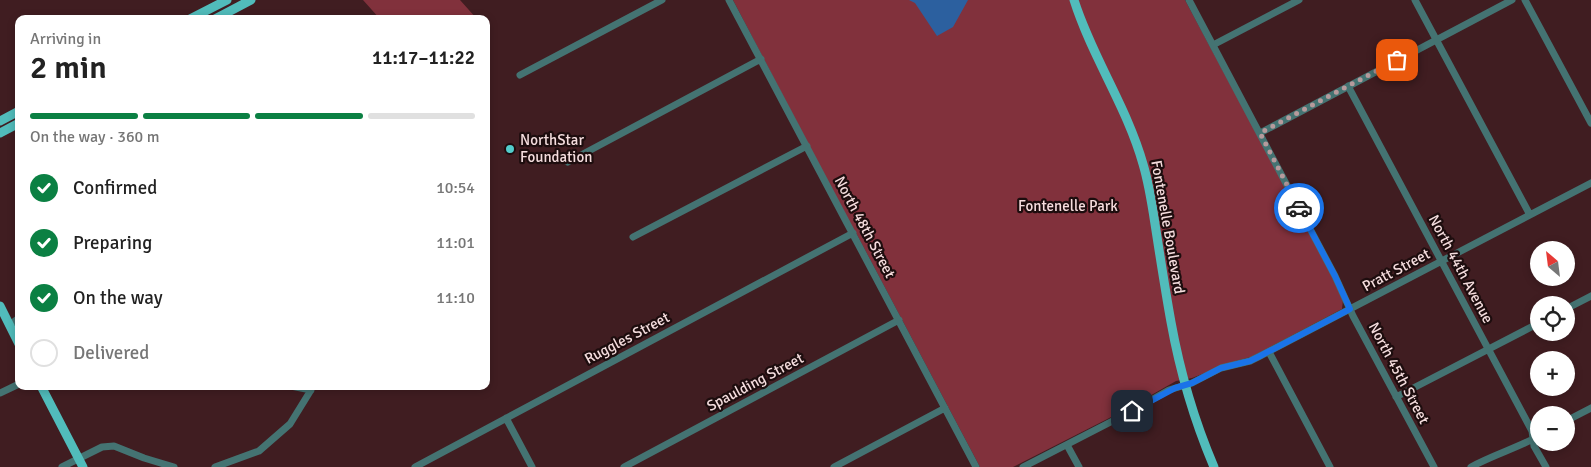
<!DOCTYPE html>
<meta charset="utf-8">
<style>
body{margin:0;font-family:Signika,sans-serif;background:#f2f2f2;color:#222;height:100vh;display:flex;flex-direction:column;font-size:19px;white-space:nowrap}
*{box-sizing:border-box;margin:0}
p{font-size:16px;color:#767676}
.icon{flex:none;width:28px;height:28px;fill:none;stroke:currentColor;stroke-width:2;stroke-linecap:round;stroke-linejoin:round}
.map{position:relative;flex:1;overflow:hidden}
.details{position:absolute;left:15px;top:15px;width:475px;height:375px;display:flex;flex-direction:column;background:#fff;border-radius:10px;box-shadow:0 2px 8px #0003}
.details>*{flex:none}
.needle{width:32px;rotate:332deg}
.buttons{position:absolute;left:1530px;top:241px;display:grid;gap:10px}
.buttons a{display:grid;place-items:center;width:45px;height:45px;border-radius:50%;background:#fff;box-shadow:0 2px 8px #0003;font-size:25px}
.pin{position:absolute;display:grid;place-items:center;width:42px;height:42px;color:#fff;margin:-21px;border-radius:10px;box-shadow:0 2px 8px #0006}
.courier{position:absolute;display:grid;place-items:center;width:50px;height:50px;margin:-25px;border:4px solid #1a73e8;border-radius:50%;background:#fff;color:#222;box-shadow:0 1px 6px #0007}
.head em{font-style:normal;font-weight:600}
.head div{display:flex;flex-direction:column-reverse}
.head{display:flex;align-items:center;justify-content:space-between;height:85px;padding:0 15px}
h1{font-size:32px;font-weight:600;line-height:38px}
.bar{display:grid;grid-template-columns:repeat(4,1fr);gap:8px 5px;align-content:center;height:60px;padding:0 15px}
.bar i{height:6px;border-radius:4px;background:#e0e0e0}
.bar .on{background:#0b8043}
.bar p{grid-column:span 4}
ol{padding:0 15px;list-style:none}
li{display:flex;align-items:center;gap:15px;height:55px}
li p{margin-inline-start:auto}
li .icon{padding:5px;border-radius:50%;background:#0b8043;color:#fff;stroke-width:4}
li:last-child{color:#767676}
li i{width:28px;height:28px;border:2px solid #e0e0e0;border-radius:50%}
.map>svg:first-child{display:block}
.green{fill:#81313c}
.water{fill:#2c609f}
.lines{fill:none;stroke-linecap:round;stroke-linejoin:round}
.minor{stroke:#447372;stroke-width:7}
.major{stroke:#51bcbb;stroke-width:9}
.done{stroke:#b69a9c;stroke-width:5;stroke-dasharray:0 9}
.route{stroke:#1a73e8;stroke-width:6}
.poi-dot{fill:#52cdcc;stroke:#1d0d0e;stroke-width:2}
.labels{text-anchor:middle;stroke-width:4.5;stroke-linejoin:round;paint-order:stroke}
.poi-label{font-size:15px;fill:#f5ddde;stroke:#1d0d0e;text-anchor:start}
.park-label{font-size:15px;fill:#f7ddde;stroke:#1d0d0e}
.street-label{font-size:15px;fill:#f5ddde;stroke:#1d0d0e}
</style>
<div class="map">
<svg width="1591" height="467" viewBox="0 0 1591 467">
<rect width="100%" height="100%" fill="#401d21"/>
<path class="green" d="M 363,0 L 460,0 L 477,19 L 380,19 Z
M 733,0 L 1185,0 L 1321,254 L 1343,300 L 1342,309 L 1251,357 L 1236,361 L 1192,378 L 1176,381 L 1125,410 L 1013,467 L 980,467 L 855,231 L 853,230 Z"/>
<path class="water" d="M 909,0 L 968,0 L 953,27 L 937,36 L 915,3 Z"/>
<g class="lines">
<path class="minor" d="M 729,0 L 976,467
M 1189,0 L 1335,276 L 1353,316 L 1434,467
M 1415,0 L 1530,215
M 1525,0 L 1591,123
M 1213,45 L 1299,0
M 520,75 L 662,0
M 1348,86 L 1532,431 L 1534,446 L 1546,467
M 1260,133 L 1512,0
M 568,162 L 761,59
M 633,237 L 807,146
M 1566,309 L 1591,296
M 9,325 L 19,318
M 1269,352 L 1330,467
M 291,386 L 311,390
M 0,393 L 19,384
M 1396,397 L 1539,323
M 506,418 L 532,467
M 1566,421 L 1591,408
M 1067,445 L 1079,467
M 62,467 L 102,447 L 114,446 L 144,458 L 174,467
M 215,467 L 259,451 L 290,424 L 311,390 L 311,386
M 415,467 L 853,233
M 624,467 L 899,320
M 834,467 L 945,408
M 1023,467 L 1132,411 L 1169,390 L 1192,383 L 1221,368 L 1250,361 L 1260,356 L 1591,183
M 1471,467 C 1493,455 1517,448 1539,436"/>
<path class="major" d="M 1074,0 C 1092,57 1127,107 1143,164 C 1149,184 1152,204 1155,224 C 1160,256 1165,289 1171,322 C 1180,372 1194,420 1214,467
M 190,19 L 227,0
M 215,19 L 251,0
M 0,121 L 19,111
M 0,133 L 19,123
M 0,306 L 19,344
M 41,386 L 83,467"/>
</g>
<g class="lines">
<path class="done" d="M 1299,208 L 1260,133 L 1397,60"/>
<path class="route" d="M 1132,411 L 1175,388 L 1192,383 L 1221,368 L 1250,361 L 1260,356 L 1350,309 L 1335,276 L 1299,208"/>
</g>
<circle class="poi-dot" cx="510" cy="149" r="5"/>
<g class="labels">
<g class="poi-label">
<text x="520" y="145">NorthStar<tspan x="520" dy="17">Foundation</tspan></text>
</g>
<g class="park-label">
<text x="1068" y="211">Fontenelle Park</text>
</g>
<g class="street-label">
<text transform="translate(865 227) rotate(62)" y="5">North 48th Street</text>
<text transform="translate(1168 227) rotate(80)" y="5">Fontenelle Boulevard</text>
<text transform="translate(1461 269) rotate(62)" y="5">North 44th Avenue</text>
<text transform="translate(1396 270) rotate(-28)" y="5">Pratt Street</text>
<text transform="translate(627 338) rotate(-28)" y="5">Ruggles Street</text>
<text transform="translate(1399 373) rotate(62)" y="5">North 45th Street</text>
<text transform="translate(755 382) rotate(-28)" y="5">Spaulding Street</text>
</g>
</g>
</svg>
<div class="buttons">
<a><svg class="needle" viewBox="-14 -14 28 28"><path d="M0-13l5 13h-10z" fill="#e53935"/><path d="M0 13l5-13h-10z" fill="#767676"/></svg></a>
<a><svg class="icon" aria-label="locate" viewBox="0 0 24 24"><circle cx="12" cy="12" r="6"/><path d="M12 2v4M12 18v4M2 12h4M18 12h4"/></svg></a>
<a>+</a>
<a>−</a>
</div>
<div class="pin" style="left:1397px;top:60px;background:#ea580c"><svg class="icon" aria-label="bag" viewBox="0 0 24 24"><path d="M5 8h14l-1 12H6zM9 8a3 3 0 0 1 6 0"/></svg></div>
<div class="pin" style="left:1132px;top:411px;background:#1f2937"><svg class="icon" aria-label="home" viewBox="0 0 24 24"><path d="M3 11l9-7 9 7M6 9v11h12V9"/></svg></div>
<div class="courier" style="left:1299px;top:208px"><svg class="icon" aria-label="car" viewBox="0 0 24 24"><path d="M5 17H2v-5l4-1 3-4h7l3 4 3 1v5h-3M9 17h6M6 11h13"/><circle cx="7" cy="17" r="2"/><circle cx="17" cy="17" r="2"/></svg></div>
<section class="details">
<div class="head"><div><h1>2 min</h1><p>Arriving in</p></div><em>11:17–11:22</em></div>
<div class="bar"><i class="on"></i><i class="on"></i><i class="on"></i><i></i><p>On the way · 360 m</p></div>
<ol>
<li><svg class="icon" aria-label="check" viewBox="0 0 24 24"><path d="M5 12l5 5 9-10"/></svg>Confirmed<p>10:54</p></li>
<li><svg class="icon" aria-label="check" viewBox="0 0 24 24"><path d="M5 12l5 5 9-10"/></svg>Preparing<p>11:01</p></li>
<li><svg class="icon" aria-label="check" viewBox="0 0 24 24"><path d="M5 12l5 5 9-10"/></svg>On the way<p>11:10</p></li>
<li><i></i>Delivered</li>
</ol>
</section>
</div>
